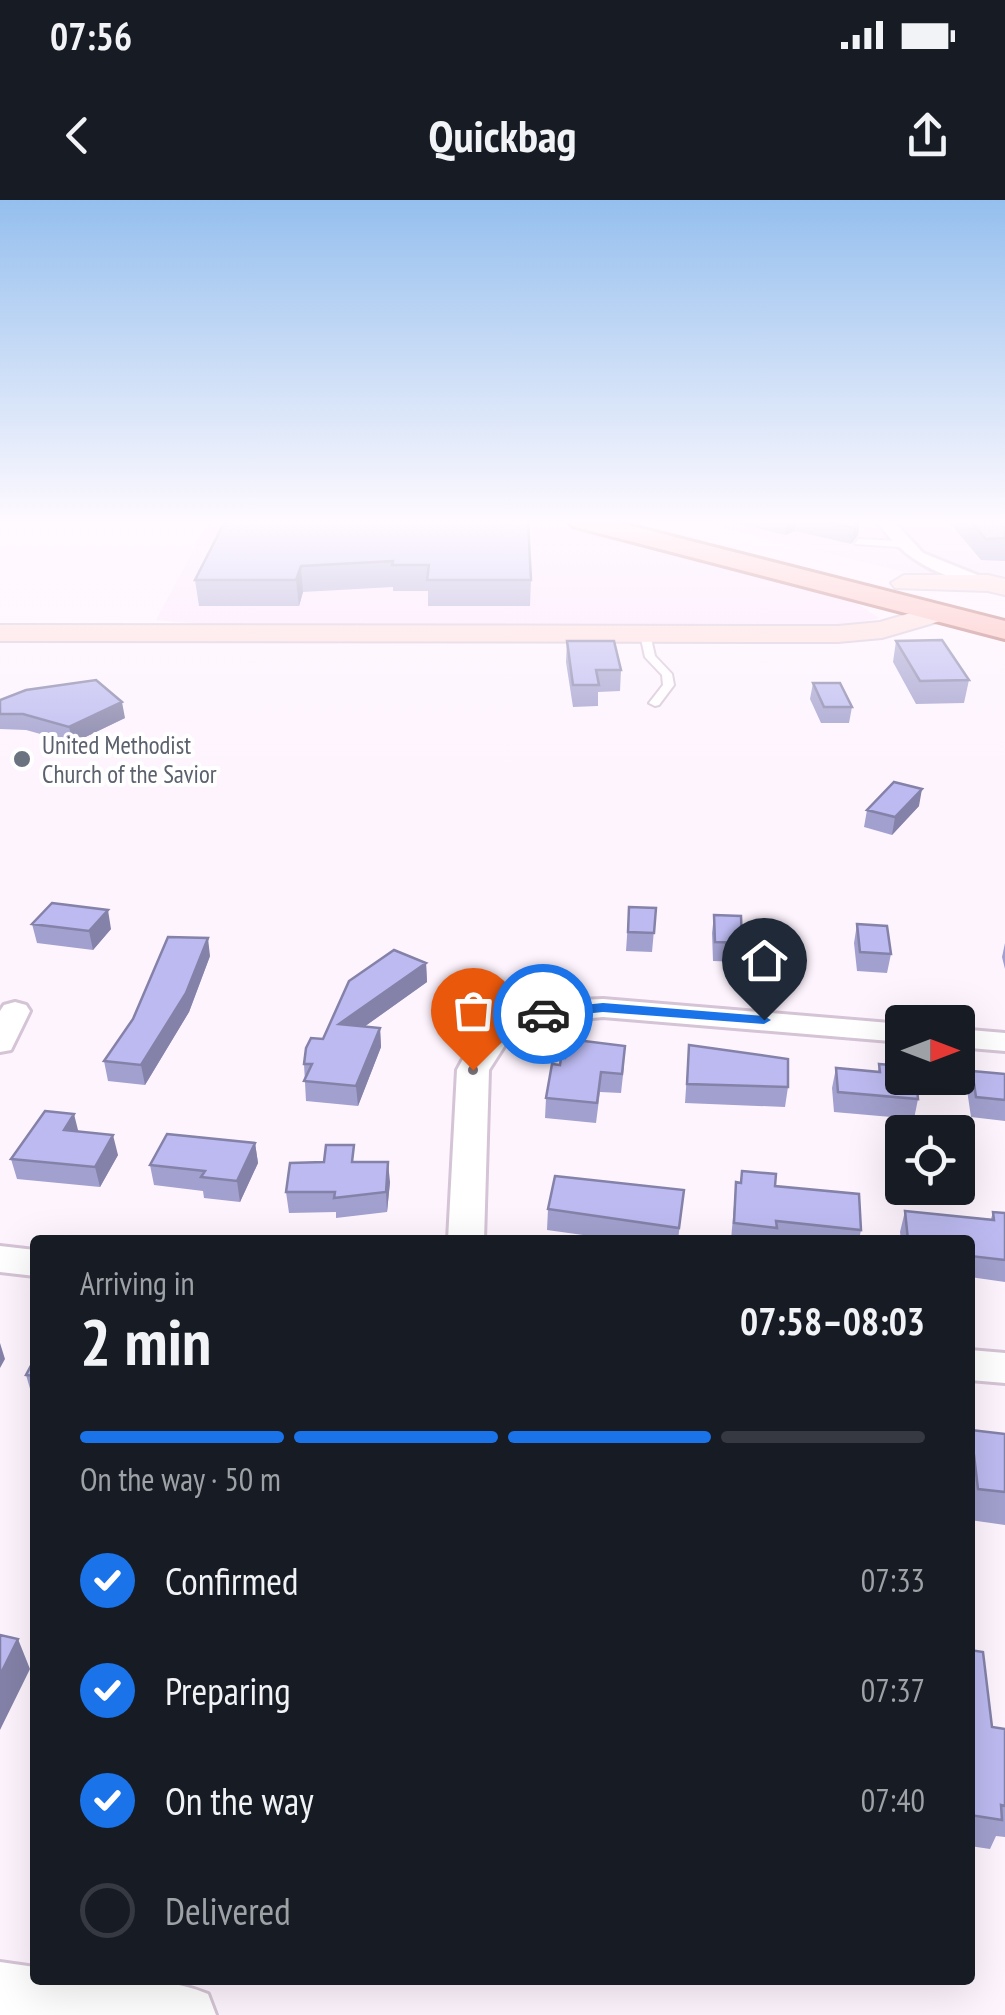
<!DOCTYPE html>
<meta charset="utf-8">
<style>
body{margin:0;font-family:"PT Sans Narrow",sans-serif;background:#20242c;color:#f1f3f6;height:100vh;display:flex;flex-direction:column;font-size:38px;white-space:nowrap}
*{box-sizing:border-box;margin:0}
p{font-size:32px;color:#9ea1a6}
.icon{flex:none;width:55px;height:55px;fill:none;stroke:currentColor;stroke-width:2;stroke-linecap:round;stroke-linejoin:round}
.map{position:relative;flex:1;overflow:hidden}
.sheet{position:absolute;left:30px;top:1035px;width:945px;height:750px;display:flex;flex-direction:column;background:#171b24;border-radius:10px;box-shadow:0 10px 40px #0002}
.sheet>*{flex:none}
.needle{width:65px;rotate:90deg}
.buttons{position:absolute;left:885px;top:805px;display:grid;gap:20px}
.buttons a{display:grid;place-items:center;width:90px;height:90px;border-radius:10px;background:#171b24;box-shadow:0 10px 40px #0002;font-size:50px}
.pin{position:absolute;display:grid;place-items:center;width:85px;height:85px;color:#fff;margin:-102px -42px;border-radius:50% 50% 50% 0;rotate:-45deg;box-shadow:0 0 10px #0007}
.pin .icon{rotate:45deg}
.courier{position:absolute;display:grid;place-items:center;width:100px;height:100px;margin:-50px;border:8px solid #1a73e8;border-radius:50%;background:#fff;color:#222;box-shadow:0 2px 12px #0007}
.head em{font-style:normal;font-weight:600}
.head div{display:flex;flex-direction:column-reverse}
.head{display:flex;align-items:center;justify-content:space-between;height:170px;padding:0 50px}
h1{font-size:65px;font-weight:600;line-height:75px}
.bar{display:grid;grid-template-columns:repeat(4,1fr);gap:15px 10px;align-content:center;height:120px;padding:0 50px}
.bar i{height:12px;border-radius:8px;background:#363941}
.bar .selected{background:#1a73e8}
.bar p{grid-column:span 4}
ol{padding:0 50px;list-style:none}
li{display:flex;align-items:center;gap:30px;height:110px}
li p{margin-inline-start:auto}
li .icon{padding:10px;border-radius:50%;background:#1a73e8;color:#fff;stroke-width:4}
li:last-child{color:#9ea1a6}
li i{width:55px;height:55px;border:5px solid #363941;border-radius:50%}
.status{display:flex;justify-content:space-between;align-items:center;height:70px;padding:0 50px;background:#171b24;direction:ltr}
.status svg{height:28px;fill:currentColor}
header{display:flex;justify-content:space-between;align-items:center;height:130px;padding:0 50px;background:#171b24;font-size:45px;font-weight:600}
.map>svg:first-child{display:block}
.built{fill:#fbe5fc}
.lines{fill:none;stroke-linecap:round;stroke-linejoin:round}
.lane-casing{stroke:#d5c4d5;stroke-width:4}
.street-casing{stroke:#d5c4d5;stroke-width:6}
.secondary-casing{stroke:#d5c4d5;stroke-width:4}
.primary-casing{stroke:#b66c69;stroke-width:6}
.lane{fill:#fff;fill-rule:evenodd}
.street{fill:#fff;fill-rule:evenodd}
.secondary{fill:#fedddb;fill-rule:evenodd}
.primary{fill:#fdbbb6;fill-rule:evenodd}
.wall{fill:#a2a0ce}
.shaded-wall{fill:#8482a8}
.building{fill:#bcbaf0;stroke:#8482a8;stroke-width:2.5}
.route{fill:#1a73e8}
.done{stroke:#7b737b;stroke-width:10;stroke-dasharray:0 18}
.worship-dot{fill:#6b7280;stroke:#fff;stroke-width:4}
.labels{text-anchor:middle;stroke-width:8;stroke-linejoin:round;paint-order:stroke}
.far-worship-label{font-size:25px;fill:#5b616d;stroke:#fff;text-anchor:start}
</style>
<div class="status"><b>07:56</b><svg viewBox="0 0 49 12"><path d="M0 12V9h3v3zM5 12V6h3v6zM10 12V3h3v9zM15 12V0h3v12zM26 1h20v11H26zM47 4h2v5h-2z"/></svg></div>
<header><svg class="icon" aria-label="back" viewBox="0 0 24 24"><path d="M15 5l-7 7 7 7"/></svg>Quickbag<svg class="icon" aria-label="share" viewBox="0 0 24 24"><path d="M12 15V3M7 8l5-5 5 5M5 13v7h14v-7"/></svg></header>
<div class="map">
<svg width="1005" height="1815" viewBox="0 0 1005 1815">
<rect width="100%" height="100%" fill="#fef4fe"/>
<path class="built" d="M 209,321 L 549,321 L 856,403 L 879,418 L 844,427 L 770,429 L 213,425 L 156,420 Z
M 696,321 L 1005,321 L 1005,397 Z"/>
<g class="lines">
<g class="lane-casing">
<path id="lane" d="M 858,339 L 900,341 L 904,344 L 900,347 L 855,344 Z
M 645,431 L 650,434 L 655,456 L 672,474 L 674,485 L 659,505 L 655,506 L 649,503 L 663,485 L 662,475 L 645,457 L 640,434 Z"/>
</g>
<g class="street-casing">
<path id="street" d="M 877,321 L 893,321 L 923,353 L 997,383 L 988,388 C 940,376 906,363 877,321 Z
M 603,799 L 902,824 L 902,842 L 603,817 L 550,822 L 520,834 L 505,845 L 489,870 L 484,1040 L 448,1040 L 457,870 C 486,812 542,800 603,799 Z
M 15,802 L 26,805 L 30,811 L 11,850 L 0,852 L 0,811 L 4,805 Z
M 958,829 L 1005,833 L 1005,851 L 958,847 Z
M 0,1046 L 35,1050 L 35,1076 L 0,1072 Z
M 970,1150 L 1005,1153 L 1005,1183 L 970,1180 Z
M 0,1762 L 35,1767 L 35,1780 C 92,1780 155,1772 208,1794 L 216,1815 L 0,1815 Z"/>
</g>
<g class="secondary-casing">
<path id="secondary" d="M 904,375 L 988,375 L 1005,379 L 1005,395 L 988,391 L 895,388 L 891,383 Z
M 938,405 L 947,407 L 951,413 L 947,419 L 882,438 L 838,442 L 0,441 L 0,425 L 838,426 L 880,422 Z"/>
</g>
<g class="primary-casing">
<path id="primary" d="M 568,321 L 612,321 L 1005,421 L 1005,439 L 572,326 Z"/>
</g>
<use href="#lane" class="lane"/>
<use href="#street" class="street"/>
<use href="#secondary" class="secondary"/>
<use href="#primary" class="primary"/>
</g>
<path class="wall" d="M 225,321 L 531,380 L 530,406 L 428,406 L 428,391 L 393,391 L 393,387 L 303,392 L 299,406 L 199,406 L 195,380 Z
M 735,321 L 841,321 L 838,323 L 844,325 L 860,321 L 858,335 L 851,344 L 795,331 L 785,335 L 735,323 Z
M 948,321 L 1005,321 L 1005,361 L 981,360 Z
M 567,441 L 621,470 L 620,491 L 598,492 L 598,506 L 573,507 L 566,462 Z
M 896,441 L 969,480 L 964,503 L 916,504 L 893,462 Z
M 813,483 L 852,507 L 849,523 L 821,523 L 810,499 Z
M 0,500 L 125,518 L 73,543 L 26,530 L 0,529 Z
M 919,606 L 892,635 L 864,627 L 867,610 Z
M 629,707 L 656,708 L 652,752 L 626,751 Z
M 714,715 L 742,743 L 740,762 L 713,761 L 712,733 Z
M 32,724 L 111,729 L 93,750 L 37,743 Z
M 857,724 L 891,754 L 887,773 L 857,771 L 854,743 Z
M 1005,743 L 1005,769 L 1002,757 Z
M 210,756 L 189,812 L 145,885 L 108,881 L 104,861 Z
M 426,763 L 427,782 L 364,827 L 380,828 L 381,847 L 358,906 L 306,901 L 304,864 L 323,839 Z
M 689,845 L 788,887 L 785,907 L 685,903 Z
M 552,864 L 624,866 L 621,893 L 600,892 L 596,923 L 545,918 L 546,898 Z
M 879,864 L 918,899 L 914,919 L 834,912 L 832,888 L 836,868 L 878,872 Z
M 972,871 L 1005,874 L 1005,921 L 971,917 L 967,890 Z
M 78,931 L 118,955 L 100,987 L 17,979 L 11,959 Z
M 255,943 L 258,963 L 240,1002 L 204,998 L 203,991 L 154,985 L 150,965 Z
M 355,962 L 390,982 L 387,1012 L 336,1018 L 336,1012 L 289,1013 L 286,992 Z
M 742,971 L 775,986 L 861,1030 L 859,1040 L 731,1040 L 736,982 L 740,983 Z
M 684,990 L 678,1040 L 619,1040 L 547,1030 L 548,1009 Z
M 905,1011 L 991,1019 L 993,1012 L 1005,1013 L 1005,1082 L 970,1077 L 970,1040 L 901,1040 L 900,1032 Z
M 35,1158 L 35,1206 L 26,1175 Z
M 971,1230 L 1005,1234 L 1005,1325 L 970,1320 Z
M 970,1450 L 992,1527 L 1005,1529 L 1005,1637 L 996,1636 L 990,1649 L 970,1646 Z"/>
<path class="shaded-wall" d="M 786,321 L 796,321 L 795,331 L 785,335 Z
M 859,321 L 858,335 L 851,344 L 854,328 Z
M 301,366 L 303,392 L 299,406 L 296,380 Z
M 122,502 L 125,518 L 73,543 L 69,527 Z
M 922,589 L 919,606 L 892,635 L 895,617 Z
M 108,710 L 111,729 L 93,750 L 89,731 Z
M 208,738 L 210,756 L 189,812 L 145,885 L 141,865 Z
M 426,763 L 427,782 L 340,844 L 339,824 Z
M 380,828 L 381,847 L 358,906 L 356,886 Z
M 74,914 L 79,934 L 64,930 Z
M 113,935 L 118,955 L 100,987 L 95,967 Z
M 255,943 L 258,963 L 240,1002 L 237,981 Z
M 388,962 L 390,982 L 387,1012 L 386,992 Z
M 0,1143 L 5,1159 L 0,1168 Z
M 18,1439 L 30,1469 L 0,1530 L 0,1475 Z"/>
<path class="building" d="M 225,321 L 528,321 L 531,380 L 427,380 L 429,365 L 392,365 L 393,361 L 301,366 L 296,380 L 195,380 Z
M 824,321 L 832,321 L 844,325 L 848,321 L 859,321 L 854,328 Z
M 970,321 L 1005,321 L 1005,338 L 986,339 Z
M 942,440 L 969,480 L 920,481 L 896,441 Z
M 567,441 L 614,441 L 621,470 L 596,470 L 599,485 L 573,485 Z
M 96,480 L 122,502 L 69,527 L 23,514 L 0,514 L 0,500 L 26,490 Z
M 813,483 L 840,483 L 852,507 L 824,507 Z
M 894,582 L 922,589 L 895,617 L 867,610 Z
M 52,703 L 108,710 L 89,731 L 32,724 Z
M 629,707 L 656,708 L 654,733 L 628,732 Z
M 714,715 L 741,716 L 742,743 L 715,742 Z
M 857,724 L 887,726 L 891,754 L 860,752 Z
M 168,737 L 208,738 L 186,793 L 141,865 L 104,861 L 133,819 Z
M 394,750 L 426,763 L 339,824 L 380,828 L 356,886 L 304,881 L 312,864 L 304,864 L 306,848 L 311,838 L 323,839 L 349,781 Z
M 568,839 L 625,846 L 622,874 L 601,872 L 597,903 L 546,898 L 552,864 L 560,865 L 561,858 L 565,858 Z
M 689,845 L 788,859 L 788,887 L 687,884 Z
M 879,864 L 902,866 L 902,878 L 916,878 L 918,899 L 838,892 L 836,868 L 880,872 Z
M 972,871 L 1005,874 L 1005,900 L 976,897 Z
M 45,911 L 74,914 L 64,930 L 113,935 L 95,967 L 11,959 Z
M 167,934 L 255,943 L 237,981 L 201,977 L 205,971 L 150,965 Z
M 326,945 L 354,945 L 352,962 L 388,962 L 386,992 L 334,998 L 335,992 L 286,992 L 290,963 L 324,962 Z
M 742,971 L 776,974 L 775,986 L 859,994 L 861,1030 L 776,1021 L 777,1028 L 734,1023 L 736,982 L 741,983 Z
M 555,976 L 684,990 L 679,1028 L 548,1009 Z
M 905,1011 L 994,1020 L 993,1012 L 1005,1013 L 1005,1060 L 970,1056 L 970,1040 L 908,1040 Z
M 35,1158 L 35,1176 L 26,1175 Z
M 971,1230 L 1005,1234 L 1005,1292 L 978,1289 Z
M 0,1435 L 18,1439 L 0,1475 Z
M 970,1450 L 983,1452 L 992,1527 L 1005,1529 L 1005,1606 L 1001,1605 L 1002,1620 L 970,1615 Z"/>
<linearGradient id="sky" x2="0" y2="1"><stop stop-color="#95bfee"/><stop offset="0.56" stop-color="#fffaff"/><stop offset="1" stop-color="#fffaff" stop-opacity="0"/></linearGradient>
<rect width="1005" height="575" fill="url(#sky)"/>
<path class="route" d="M 603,803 L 764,816 L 771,820 L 764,824 L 603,812 L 543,818 L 536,814 L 543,809 Z"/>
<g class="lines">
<path class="done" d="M 473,870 C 483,838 513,823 543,814"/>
</g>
<circle class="worship-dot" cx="22" cy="559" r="10"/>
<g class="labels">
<g class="far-worship-label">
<text x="42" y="554">United Methodist<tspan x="42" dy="29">Church of the Savior</tspan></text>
</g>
</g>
</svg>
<div class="buttons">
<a><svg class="needle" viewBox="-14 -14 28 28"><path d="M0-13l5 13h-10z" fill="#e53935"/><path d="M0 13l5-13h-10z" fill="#9ea1a6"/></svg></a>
<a><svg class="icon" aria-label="locate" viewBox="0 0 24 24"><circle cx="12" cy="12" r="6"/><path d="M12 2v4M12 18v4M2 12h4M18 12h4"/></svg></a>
</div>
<div class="pin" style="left:473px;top:870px;background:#ea580c"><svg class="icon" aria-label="bag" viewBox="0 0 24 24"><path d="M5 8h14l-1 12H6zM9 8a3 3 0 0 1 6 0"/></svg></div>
<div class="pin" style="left:764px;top:820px;background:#1f2937"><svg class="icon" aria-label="home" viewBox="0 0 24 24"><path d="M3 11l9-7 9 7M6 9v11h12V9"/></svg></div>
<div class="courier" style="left:543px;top:814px"><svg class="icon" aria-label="car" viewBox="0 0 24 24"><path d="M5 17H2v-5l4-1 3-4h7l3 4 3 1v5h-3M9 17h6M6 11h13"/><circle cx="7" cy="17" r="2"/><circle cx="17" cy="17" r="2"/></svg></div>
<section class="sheet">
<div class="head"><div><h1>2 min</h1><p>Arriving in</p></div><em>07:58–08:03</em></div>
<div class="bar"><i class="selected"></i><i class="selected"></i><i class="selected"></i><i></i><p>On the way · 50 m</p></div>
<ol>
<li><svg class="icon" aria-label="check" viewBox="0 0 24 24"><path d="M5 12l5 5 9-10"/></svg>Confirmed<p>07:33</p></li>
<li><svg class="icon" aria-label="check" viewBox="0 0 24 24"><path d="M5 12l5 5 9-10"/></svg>Preparing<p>07:37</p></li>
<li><svg class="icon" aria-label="check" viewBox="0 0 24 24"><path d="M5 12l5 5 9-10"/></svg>On the way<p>07:40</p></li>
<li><i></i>Delivered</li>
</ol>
</section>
</div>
